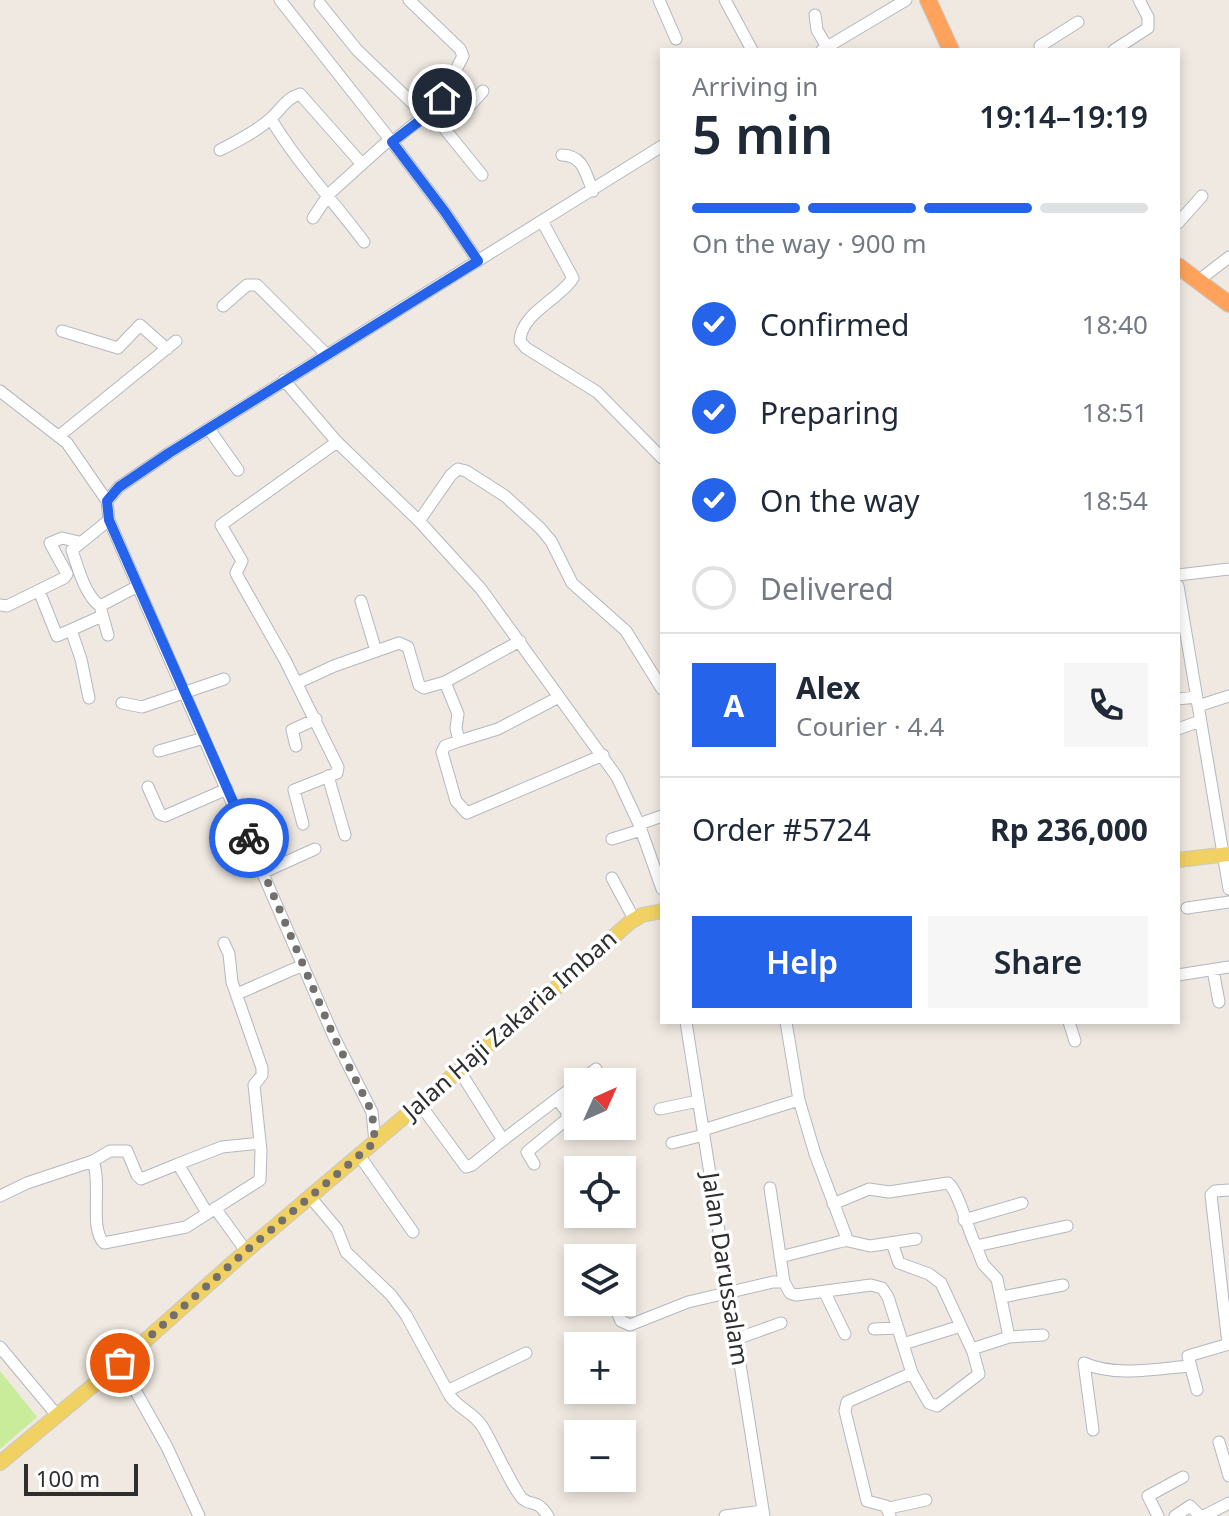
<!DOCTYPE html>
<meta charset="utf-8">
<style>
body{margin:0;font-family:"Noto Sans",sans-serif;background:#f6f6f7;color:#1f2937;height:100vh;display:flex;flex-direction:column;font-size:30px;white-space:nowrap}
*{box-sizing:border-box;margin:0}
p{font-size:26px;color:#747a83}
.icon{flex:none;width:44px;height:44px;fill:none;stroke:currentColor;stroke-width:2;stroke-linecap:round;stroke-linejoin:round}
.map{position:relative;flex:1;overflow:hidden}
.details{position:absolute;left:660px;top:48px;width:520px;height:976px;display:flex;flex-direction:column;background:#fff;border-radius:0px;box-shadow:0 4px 12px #0003}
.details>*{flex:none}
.needle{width:52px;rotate:45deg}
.buttons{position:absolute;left:564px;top:1068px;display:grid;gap:16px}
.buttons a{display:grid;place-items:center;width:72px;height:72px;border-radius:0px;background:#fff;box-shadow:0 4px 12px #0003;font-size:40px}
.scale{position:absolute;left:24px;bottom:20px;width:114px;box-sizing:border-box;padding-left:8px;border:4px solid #2e2e2e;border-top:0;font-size:22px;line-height:28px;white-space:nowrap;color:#2e2e2e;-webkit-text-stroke:6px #fff;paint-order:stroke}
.pin{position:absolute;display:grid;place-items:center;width:68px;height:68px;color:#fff;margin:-34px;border:4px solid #fff;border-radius:50%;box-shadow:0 2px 8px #0007}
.courier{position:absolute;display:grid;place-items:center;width:80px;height:80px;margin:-40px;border:6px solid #2563eb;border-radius:50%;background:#fff;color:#222;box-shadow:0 2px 10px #0007}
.overview em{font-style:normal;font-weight:600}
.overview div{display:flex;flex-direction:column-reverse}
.overview{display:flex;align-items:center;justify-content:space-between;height:136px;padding:0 32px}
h1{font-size:52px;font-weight:600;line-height:60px}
.bar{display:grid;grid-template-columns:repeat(4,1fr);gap:12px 8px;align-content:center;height:96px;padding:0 32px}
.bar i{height:10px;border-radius:6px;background:#e0e1e3}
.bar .active{background:#2563eb}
.bar p{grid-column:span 4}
.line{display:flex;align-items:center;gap:20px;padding:0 32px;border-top:2px solid #e0e1e3}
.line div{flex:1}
.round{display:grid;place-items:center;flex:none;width:84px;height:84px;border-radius:0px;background:#f6f6f7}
ol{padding:0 32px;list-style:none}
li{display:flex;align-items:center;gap:24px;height:88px}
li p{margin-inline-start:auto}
li .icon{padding:8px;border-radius:50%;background:#2563eb;color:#fff;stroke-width:4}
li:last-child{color:#747a83}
li i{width:44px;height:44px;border:4px solid #e0e1e3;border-radius:50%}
.button{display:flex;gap:16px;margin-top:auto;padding:16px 32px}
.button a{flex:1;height:92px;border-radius:0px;background:#2563eb;color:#fff;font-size:32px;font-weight:600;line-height:92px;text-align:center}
.button a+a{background:#f6f6f7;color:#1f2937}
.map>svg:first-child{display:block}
.pitch{fill:#c9ec9a}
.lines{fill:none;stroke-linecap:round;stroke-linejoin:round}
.minor-casing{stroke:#b4b7c1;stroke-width:13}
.major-casing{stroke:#c9c9c9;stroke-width:16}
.highway-casing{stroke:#c9c9c9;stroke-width:18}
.minor{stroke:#fff;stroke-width:11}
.major{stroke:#f2d163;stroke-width:14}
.highway{stroke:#ffa35c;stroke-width:16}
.done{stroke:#726f6d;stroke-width:8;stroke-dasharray:0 14.4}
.route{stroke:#2563eb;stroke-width:10}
.labels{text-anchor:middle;stroke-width:7;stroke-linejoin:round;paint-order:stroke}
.street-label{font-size:24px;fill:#2e2e2e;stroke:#fff}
</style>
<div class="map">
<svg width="1229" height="1516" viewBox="0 0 1229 1516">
<rect width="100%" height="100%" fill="#efe9e1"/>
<path class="pitch" d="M 0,1371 L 37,1417 L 0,1449 Z"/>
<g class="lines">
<g class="minor-casing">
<path id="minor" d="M 280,0 L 392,142
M 409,0 L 460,49 L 463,56 L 438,105 L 392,142 L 445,212 L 478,261
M 659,0 L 676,39
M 725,0 L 752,50
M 320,4 L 357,50 L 426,116
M 815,15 L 817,30 L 827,47
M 1040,46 L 1078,22
M 822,50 L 906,0
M 1114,50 L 1148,28 L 1148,17 L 1139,0
M 442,98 L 466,110 L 483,91
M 431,112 L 482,175
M 271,119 C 297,163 333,200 364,242
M 220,150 C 237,141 256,132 270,119 C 281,110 286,98 300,94 L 361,163
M 562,155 C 584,156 585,173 593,191
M 313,218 L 329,194 L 390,139
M 542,221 L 573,278 C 560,299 521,313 520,341 L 526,348 L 597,392 L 662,458
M 1178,223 L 1202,196
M 1198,281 L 1229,257
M 223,306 L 247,285 L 257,285 L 326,354
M 62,331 L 118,348 L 140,325 L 167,349
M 284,380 L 337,442 L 419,521 L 481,589 L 617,777 L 639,824 L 662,889
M 0,391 L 67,443 L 107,501
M 209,429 L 238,470
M 59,436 L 176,341
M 109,520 L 72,550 C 78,568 85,595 100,606 L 138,586
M 419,521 L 451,475 L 458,469 L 466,471 L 505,496 L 540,528 L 551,541 L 572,583 L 626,631 L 662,689
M 1178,575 L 1229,569
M 1178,586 L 1229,889
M 39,591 L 57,636 L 102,616
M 361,601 L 376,651
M 0,605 L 7,606 L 64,578 L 67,574 L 50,543 L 62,538 L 79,542
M 101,610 L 108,635
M 71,630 L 81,659 L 89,698
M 445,682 L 458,714 L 456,728 L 459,741 L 445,746 L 442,752 L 456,801 L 467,813 L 603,755
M 297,683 L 334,666 L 399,643 L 408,647 L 419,685 L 424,688 L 445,682 L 520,641
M 1178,699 L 1196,697
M 122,703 L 142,707 L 224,679
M 1198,706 L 1229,696
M 1178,729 L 1200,721
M 459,741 L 498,729 L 559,697
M 296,746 L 292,730 L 316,719
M 159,751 L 204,738
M 328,776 L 345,835
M 148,787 L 160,814 L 165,816 L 227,789
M 303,824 L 294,790 L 337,773 L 338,767 L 285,660 L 238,577 L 236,573 L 242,561 L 221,525 L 337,442
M 639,824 L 662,816
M 612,839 L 641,830
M 264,872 L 315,849
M 612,878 L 634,919
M 1187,908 L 1229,902
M 1213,970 L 1219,1002
M 1178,975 L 1229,967
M 237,994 L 303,965
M 686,1022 L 764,1516
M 786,1022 L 799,1100
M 1069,1022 L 1075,1041
M 459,1070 L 503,1140 L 578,1083
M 579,1082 L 596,1069
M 419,1103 L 466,1167 L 472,1165 L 503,1140
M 660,1109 L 698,1101
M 703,1130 L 799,1100 L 815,1154 L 846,1236 L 844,1241 L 839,1242 L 780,1257
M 375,1142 L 372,1112 L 334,1037 L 109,520 L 107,501 L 119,487 L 169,453 L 662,146
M 672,1143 L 704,1135
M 359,1155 L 413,1232
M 93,1161 C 102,1183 89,1229 104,1243 L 186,1227 L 260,1180 L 261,1151 L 254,1085 L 262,1075 L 262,1068 L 232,982 L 229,954 L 224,943
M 534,1164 L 527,1152 L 567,1119 L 567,1112 L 557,1099
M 770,1188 L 784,1282
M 0,1196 L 27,1183 L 93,1161 L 110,1151 L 127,1151 L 137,1175 L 141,1179 L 178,1164
M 311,1198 L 337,1229 L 346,1252 L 391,1295 L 406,1315 L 450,1396 C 459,1409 473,1412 482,1426 C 490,1438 515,1493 523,1499 C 533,1507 536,1498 548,1516
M 833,1204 L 869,1189 L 889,1192 L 948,1183 C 959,1191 968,1231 976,1246
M 215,1208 L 246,1251
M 207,1213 L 178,1164 L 222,1147 L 260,1143
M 964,1220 L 1022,1203
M 844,1240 L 870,1246 L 916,1239
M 892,1243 L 899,1263 L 929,1274 L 941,1283 L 973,1352
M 825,1293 L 845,1334
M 1002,1297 L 1063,1285
M 613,1302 L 621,1321 L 630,1325 L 688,1302 L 773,1282 L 784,1282 L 790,1293 L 796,1295 L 871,1285 L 882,1288 L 888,1297 L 912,1373 L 847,1402 L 845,1411 L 867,1501 L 886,1506 L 890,1516
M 874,1329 L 898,1328
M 1009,1337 L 997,1279 L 983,1264 L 976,1246 L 1067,1226
M 736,1339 L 781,1323
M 903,1344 L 961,1326
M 1228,1344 L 1211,1195 L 1215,1191 L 1229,1190
M 0,1347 L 56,1414
M 120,1363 L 167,1447 L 199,1516
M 912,1373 L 929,1403 L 937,1406 L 979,1374 L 973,1352 L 975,1348 L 1009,1337 L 1043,1335
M 1197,1390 L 1188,1356 L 1229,1344
M 447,1391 L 526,1353
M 1093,1430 L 1084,1363 C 1114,1377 1157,1369 1189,1366
M 1219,1442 L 1229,1476
M 889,1508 L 926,1500
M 725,1516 L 763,1511
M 1158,1516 L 1148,1496 L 1183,1477
M 1175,1516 L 1190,1506 L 1200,1516
M 1204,1516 L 1229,1503"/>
</g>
<g class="major-casing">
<path id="major" d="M 1178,860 L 1229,854
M 0,1463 L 120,1363 L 246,1251 L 556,988 L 629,923 L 642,915 L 662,911"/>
</g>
<g class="highway-casing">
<path id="highway" d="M 928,0 L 951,50
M 1178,266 L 1229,304"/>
</g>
<use href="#minor" class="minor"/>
<use href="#major" class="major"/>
<use href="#highway" class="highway"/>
</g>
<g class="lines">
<path class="done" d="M 120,1363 L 246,1251 L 375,1142 L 372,1112 L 334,1037 L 249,838"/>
<path class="route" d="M 249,838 L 109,520 L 107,501 L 119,487 L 169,453 L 478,261 L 445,212 L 392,142 L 431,112 L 442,98"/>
</g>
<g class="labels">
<g class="street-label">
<text transform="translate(510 1025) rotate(-41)" y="8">Jalan Haji Zakaria Imban</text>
<text transform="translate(725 1269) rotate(81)" y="8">Jalan Darussalam</text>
</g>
</g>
</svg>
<div class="buttons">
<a><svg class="needle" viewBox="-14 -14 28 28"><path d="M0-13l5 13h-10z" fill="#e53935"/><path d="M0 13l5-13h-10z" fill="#747a83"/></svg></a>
<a><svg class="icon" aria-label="locate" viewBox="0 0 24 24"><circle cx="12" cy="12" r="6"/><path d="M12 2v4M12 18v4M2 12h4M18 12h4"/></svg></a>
<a><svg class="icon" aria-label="layers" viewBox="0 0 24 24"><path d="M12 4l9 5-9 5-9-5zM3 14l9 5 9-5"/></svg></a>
<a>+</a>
<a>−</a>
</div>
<div class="scale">100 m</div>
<div class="pin" style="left:120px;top:1363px;background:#ea580c"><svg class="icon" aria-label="bag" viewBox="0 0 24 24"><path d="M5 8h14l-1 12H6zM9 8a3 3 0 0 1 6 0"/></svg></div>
<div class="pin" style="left:442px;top:98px;background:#1f2937"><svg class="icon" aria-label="home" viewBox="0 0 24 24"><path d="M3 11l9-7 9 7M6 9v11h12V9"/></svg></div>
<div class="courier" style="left:249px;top:838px"><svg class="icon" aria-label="bike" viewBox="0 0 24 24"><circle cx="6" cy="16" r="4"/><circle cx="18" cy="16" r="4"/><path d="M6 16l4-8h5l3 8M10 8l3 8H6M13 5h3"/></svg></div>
<section class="details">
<div class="overview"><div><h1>5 min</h1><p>Arriving in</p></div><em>19:14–19:19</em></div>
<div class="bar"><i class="active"></i><i class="active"></i><i class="active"></i><i></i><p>On the way · 900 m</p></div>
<ol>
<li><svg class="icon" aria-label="check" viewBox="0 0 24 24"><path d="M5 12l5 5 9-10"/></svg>Confirmed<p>18:40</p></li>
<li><svg class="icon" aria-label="check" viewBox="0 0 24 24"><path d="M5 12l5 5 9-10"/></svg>Preparing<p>18:51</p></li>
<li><svg class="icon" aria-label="check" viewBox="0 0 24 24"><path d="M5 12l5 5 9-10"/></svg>On the way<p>18:54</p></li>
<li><i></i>Delivered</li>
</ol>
<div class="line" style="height:144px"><b class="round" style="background:#2563eb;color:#fff">A</b><div><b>Alex</b><p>Courier · 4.4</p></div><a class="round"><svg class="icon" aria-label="phone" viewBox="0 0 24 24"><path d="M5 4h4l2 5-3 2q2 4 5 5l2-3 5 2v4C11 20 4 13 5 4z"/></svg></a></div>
<div class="line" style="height:104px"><div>Order #5724</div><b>Rp 236,000</b></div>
<div class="button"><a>Help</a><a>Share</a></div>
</section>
</div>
